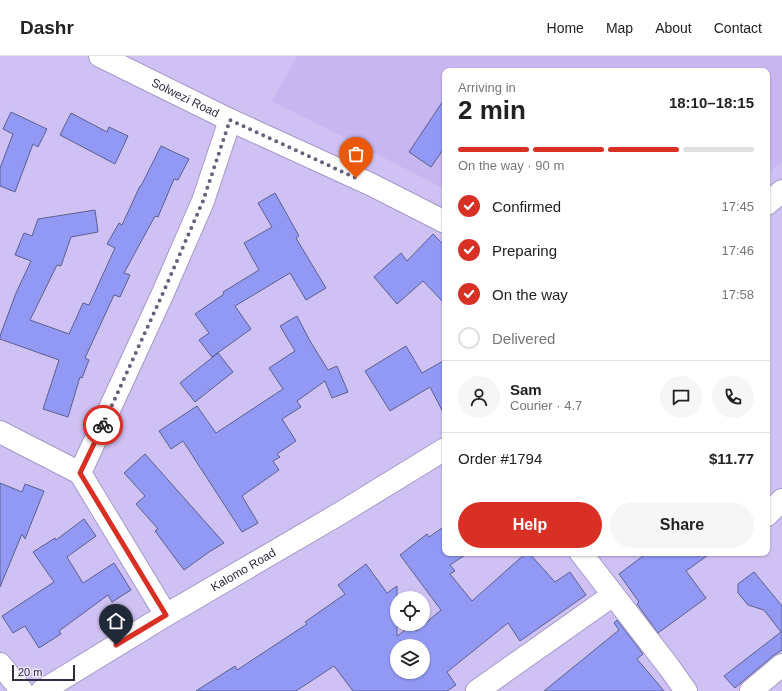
<!DOCTYPE html>
<meta charset="utf-8">
<style>
body{margin:0;font-family:Arial,sans-serif;background:#f6f6f6;color:#222;height:100vh;display:flex;flex-direction:column;font-size:15px;white-space:nowrap}
*{box-sizing:border-box;margin:0}
p{font-size:13px;color:#767676}
.icon{flex:none;width:22px;height:22px;fill:none;stroke:currentColor;stroke-width:2;stroke-linecap:round;stroke-linejoin:round}
.map{position:relative;flex:1;overflow:hidden}
.details{position:absolute;left:442px;top:12px;width:328px;height:488px;display:flex;flex-direction:column;background:#fff;border-radius:8px;box-shadow:0 1px 3px #0004}
.details>*{flex:none}
.fabs{position:absolute;left:390px;top:535px;display:grid;gap:8px}
.fabs a{display:grid;place-items:center;width:40px;height:40px;border-radius:50%;background:#fff;box-shadow:0 1px 3px #0004;font-size:20px}
.scale{position:absolute;left:12px;bottom:10px;width:63px;box-sizing:border-box;padding-left:4px;border:2px solid #322c40;border-top:0;font-size:11px;line-height:14px;white-space:nowrap;color:#322c40;-webkit-text-stroke:3px #ede7fd;paint-order:stroke}
.pin{position:absolute;display:grid;place-items:center;width:34px;height:34px;color:#fff;margin:-41px -17px;border-radius:50% 50% 50% 0;rotate:-45deg;box-shadow:0 0 4px #0007}
.pin .icon{rotate:45deg}
.courier{position:absolute;display:grid;place-items:center;width:40px;height:40px;margin:-20px;border:3px solid #d93025;border-radius:50%;background:#fff;color:#222;box-shadow:0 1px 5px #0007}
.head em{font-style:normal;font-weight:700}
.head div{display:flex;flex-direction:column-reverse}
.head{display:flex;align-items:center;justify-content:space-between;height:68px;padding:0 16px}
h1{font-size:26px;font-weight:700;line-height:30px}
.bar{display:grid;grid-template-columns:repeat(4,1fr);gap:6px 4px;align-content:center;height:48px;padding:0 16px}
.bar i{height:5px;border-radius:3px;background:#e0e0e0}
.bar .active{background:#d93025}
.bar p{grid-column:span 4}
.line{display:flex;align-items:center;gap:10px;padding:0 16px;border-top:1px solid #e0e0e0}
.line div{flex:1}
.round{display:grid;place-items:center;flex:none;width:42px;height:42px;border-radius:21px;background:#f6f6f6}
ol{padding:0 16px;list-style:none}
li{display:flex;align-items:center;gap:12px;height:44px}
li p{margin-inline-start:auto}
li .icon{padding:4px;border-radius:50%;background:#d93025;color:#fff;stroke-width:4}
li:last-child{color:#767676}
li i{width:22px;height:22px;border:2px solid #e0e0e0;border-radius:50%}
.primary-button{display:flex;gap:8px;margin-top:auto;padding:8px 16px}
.primary-button a{flex:1;height:46px;border-radius:24px;background:#d93025;color:#fff;font-size:16px;font-weight:700;line-height:46px;text-align:center}
.primary-button a+a{background:#f6f6f6;color:#222}
header{display:flex;align-items:center;gap:24px;box-sizing:border-box;height:56px;padding:0 20px;background:#fff;border-bottom:1px solid #e0e0e0}
header strong{font-size:19px}
nav{display:flex;gap:22px;margin-inline-start:auto;font-size:14px}
.map>svg:first-child{display:block}
.built{fill:#c8b6f0}
.building{fill:#9199f4;stroke:#5b608d;fill-rule:evenodd}
.lines{fill:none;stroke-linecap:round;stroke-linejoin:round}
.minor-casing{stroke:#a798c9;stroke-width:24}
.minor{stroke:#fff;stroke-width:22}
.done{stroke:#69607f;stroke-width:4;stroke-dasharray:0 7.2}
.route{stroke:#d93025;stroke-width:5}
.labels{text-anchor:middle;stroke-width:3;stroke-linejoin:round;paint-order:stroke}
.street-label{font-size:12px;fill:#322c40;stroke:#ede7fd}
</style>
<header>
<strong>Dashr</strong>
<nav><a>Home</a><a>Map</a><a>About</a><a>Contact</a></nav>
</header>
<div class="map">
<svg width="782" height="635" viewBox="0 0 782 635">
<rect width="100%" height="100%" fill="#d0c1f4"/>
<path class="built" d="M 297,0 L 782,0 L 782,105 L 767,118 L 767,15 L 445,15 L 445,133 L 272,45 Z"/>
<path class="building" d="M 445,42 L 445,91 L 431,111 L 409,96 Z
M 11,56 L 47,73 L 38,91 L 33,88 L 15,136 L 0,130 L 0,112 L 13,78 L 3,73 Z
M 71,57 L 107,76 L 109,71 L 128,80 L 115,108 L 60,79 Z
M 161,90 L 189,103 L 178,124 L 174,123 L 158,161 L 155,160 L 124,217 L 130,219 L 120,241 L 114,239 L 85,302 L 89,304 L 82,322 L 80,321 L 68,361 L 43,353 L 59,304 L 0,283 L 0,280 L 16,237 L 31,205 L 15,199 L 24,177 L 32,180 L 38,163 L 95,154 L 98,176 L 71,181 L 61,210 L 57,209 L 30,264 L 69,278 L 83,247 L 89,249 L 115,192 L 107,188 L 119,167 L 122,169 L 140,130 L 141,130 Z
M 275,137 L 299,180 L 296,182 L 326,232 L 306,244 L 290,217 L 235,250 L 251,273 L 212,301 L 199,284 L 209,277 L 195,258 L 224,238 L 223,236 L 259,214 L 244,187 L 272,171 L 258,147 Z
M 433,178 L 445,190 L 445,248 L 423,225 L 397,248 L 374,221 L 401,197 L 407,205 Z
M 297,260 L 310,285 L 328,314 L 337,310 L 348,336 L 332,342 L 325,325 L 297,345 L 301,351 L 282,363 L 296,385 L 277,398 L 280,401 L 273,405 L 279,414 L 242,440 L 258,467 L 242,476 L 183,385 L 171,393 L 159,375 L 197,350 L 216,377 L 283,333 L 269,312 L 295,295 L 280,270 Z
M 406,290 L 422,317 L 445,304 L 445,360 L 430,331 L 390,355 L 365,315 Z
M 218,297 L 233,316 L 195,346 L 180,327 Z
M 145,398 L 224,487 L 209,496 L 184,514 L 155,475 L 158,473 L 136,448 L 145,440 L 124,417 Z
M 0,427 L 22,436 L 25,428 L 44,435 L 25,483 L 22,478 L 0,531 Z
M 84,463 L 96,480 L 67,501 L 83,527 L 114,507 L 131,534 L 112,546 L 108,539 L 59,575 L 61,578 L 39,592 L 25,570 L 13,577 L 2,560 L 54,526 L 33,496 L 55,482 L 56,484 Z
M 445,470 L 445,497 L 468,497 L 450,509 L 455,515 L 450,518 L 472,545 L 526,497 L 529,497 L 555,526 L 570,516 L 586,539 L 520,585 L 508,567 L 447,616 L 456,629 L 447,635 L 353,635 L 334,610 L 296,635 L 196,635 L 235,610 L 237,614 L 307,568 L 305,566 L 345,538 L 338,529 L 366,508 L 387,537 L 397,530 L 397,580 L 412,569 L 416,575 L 441,554 L 400,499 L 427,478 L 429,481 ZM 397,590 L 423,590 L 423,616 L 397,616 Z
M 647,497 L 711,497 L 686,515 L 706,542 L 658,577 L 637,548 L 639,546 L 619,518 Z
M 754,516 L 782,550 L 782,594 L 774,599 L 735,632 L 724,620 L 781,576 L 764,554 L 748,549 L 738,537 L 738,528 Z
M 617,564 L 643,598 L 637,603 L 664,635 L 544,635 L 619,574 L 614,567 Z"/>
<g class="lines">
<g class="minor-casing">
<g id="minor">
<path id="s1" d="M 100,0 L 230,64 L 370,128 L 445,166"/>
<path d="M 767,148 L 782,135"/>
<path d="M 0,376 L 80,417 L 166,559"/>
<path d="M 80,417 L 163,237 L 203,145 L 230,64"/>
<path d="M 767,459 L 782,444"/>
<path d="M 581,497 L 669,611 L 686,635"/>
<path d="M 0,608 L 22,635"/>
<path id="s2" d="M 42,635 L 166,559 L 339,458 L 445,393"/>
<path d="M 477,635 L 613,539"/>
<path d="M 751,635 L 782,609"/>
</g>
</g>
<use href="#minor" class="minor"/>
</g>
<g class="lines">
<path class="done" d="M 103,369 L 163,237 L 203,145 L 230,64 L 356,122"/>
<path class="route" d="M 103,369 L 80,417 L 166,559 L 116,589"/>
</g>
<g class="labels">
<g class="street-label">
<text dy="4" stroke="none"><textPath href="#s1" startOffset="95">Solwezi Road</textPath></text>
<text dy="4" stroke="none"><textPath href="#s2" startOffset="235">Kalomo Road</textPath></text>
</g>
</g>
</svg>
<div class="fabs">
<a><svg class="icon" aria-label="locate" viewBox="0 0 24 24"><circle cx="12" cy="12" r="6"/><path d="M12 2v4M12 18v4M2 12h4M18 12h4"/></svg></a>
<a><svg class="icon" aria-label="layers" viewBox="0 0 24 24"><path d="M12 4l9 5-9 5-9-5zM3 14l9 5 9-5"/></svg></a>
</div>
<div class="scale">20 m</div>
<div class="pin" style="left:356px;top:122px;background:#ea580c"><svg class="icon" aria-label="bag" viewBox="0 0 24 24"><path d="M5 8h14l-1 12H6zM9 8a3 3 0 0 1 6 0"/></svg></div>
<div class="pin" style="left:116px;top:589px;background:#1f2937"><svg class="icon" aria-label="home" viewBox="0 0 24 24"><path d="M3 11l9-7 9 7M6 9v11h12V9"/></svg></div>
<div class="courier" style="left:103px;top:369px"><svg class="icon" aria-label="bike" viewBox="0 0 24 24"><circle cx="6" cy="16" r="4"/><circle cx="18" cy="16" r="4"/><path d="M6 16l4-8h5l3 8M10 8l3 8H6M13 5h3"/></svg></div>
<section class="details">
<div class="head"><div><h1>2 min</h1><p>Arriving in</p></div><em>18:10–18:15</em></div>
<div class="bar"><i class="active"></i><i class="active"></i><i class="active"></i><i></i><p>On the way · 90 m</p></div>
<ol>
<li><svg class="icon" aria-label="check" viewBox="0 0 24 24"><path d="M5 12l5 5 9-10"/></svg>Confirmed<p>17:45</p></li>
<li><svg class="icon" aria-label="check" viewBox="0 0 24 24"><path d="M5 12l5 5 9-10"/></svg>Preparing<p>17:46</p></li>
<li><svg class="icon" aria-label="check" viewBox="0 0 24 24"><path d="M5 12l5 5 9-10"/></svg>On the way<p>17:58</p></li>
<li><i></i>Delivered</li>
</ol>
<div class="line" style="height:72px"><a class="round"><svg class="icon" aria-label="person" viewBox="0 0 24 24"><circle cx="12" cy="8" r="4"/><path d="M4 21q1-7 8-7t8 7"/></svg></a><div><b>Sam</b><p>Courier · 4.7</p></div><a class="round"><svg class="icon" aria-label="chat" viewBox="0 0 24 24"><path d="M4 5h16v11H9l-5 4z"/></svg></a><a class="round"><svg class="icon" aria-label="phone" viewBox="0 0 24 24"><path d="M5 4h4l2 5-3 2q2 4 5 5l2-3 5 2v4C11 20 4 13 5 4z"/></svg></a></div>
<div class="line" style="height:52px"><div>Order #1794</div><b>$11.77</b></div>
<div class="primary-button"><a>Help</a><a>Share</a></div>
</section>
</div>
